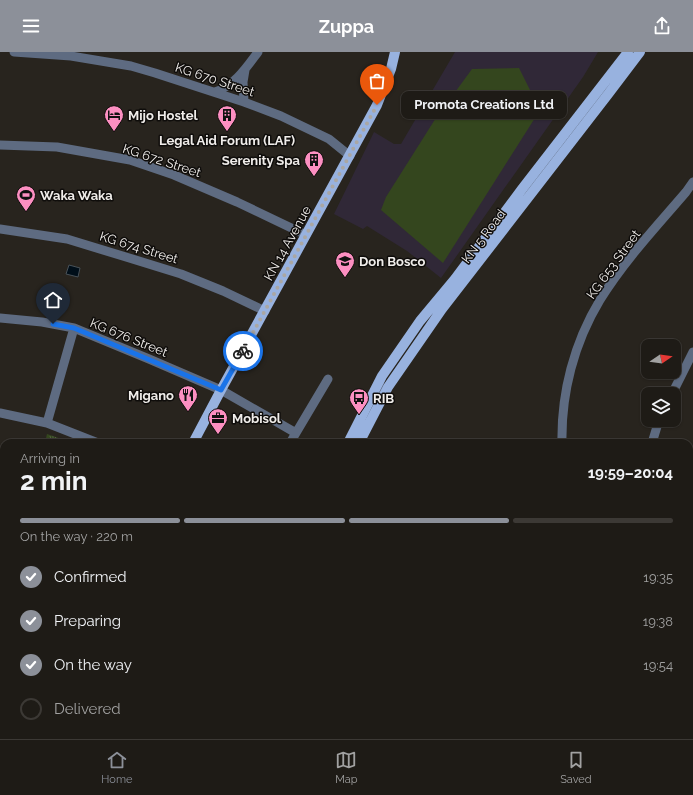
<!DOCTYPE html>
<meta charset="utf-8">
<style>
body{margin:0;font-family:Raleway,sans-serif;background:#26241f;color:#f1f3f6;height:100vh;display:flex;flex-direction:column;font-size:15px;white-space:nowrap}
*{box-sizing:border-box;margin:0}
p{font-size:13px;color:#a1a1a1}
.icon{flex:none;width:22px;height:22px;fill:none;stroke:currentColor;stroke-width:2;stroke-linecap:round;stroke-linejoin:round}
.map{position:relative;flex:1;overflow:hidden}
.drawer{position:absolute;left:0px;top:387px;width:693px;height:300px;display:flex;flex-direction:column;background:#1e1b16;border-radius:12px 12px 0 0;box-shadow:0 1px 3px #0004,0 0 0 1px #3c3935}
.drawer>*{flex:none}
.needle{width:26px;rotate:77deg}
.controls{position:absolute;left:641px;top:287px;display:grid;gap:8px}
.controls a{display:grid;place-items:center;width:40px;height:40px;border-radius:8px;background:#1e1b16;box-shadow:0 1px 3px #0004,0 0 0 1px #3c3935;font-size:20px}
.pin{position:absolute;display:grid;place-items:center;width:34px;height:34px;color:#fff;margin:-41px -17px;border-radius:50% 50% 50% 0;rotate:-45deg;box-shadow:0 0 4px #0007}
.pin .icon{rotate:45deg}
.courier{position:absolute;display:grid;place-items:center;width:40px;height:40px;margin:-20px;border:3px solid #1a73e8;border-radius:50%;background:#fff;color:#222;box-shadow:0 1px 5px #0007}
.bubble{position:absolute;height:28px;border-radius:8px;background:#1e1b16;box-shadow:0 1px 3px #0004,0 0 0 1px #3c3935;font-size:13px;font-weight:700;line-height:28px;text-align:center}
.head em{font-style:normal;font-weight:700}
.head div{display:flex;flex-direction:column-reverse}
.head{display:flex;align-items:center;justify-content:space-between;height:68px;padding:0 20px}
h1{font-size:26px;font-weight:700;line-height:30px}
.bar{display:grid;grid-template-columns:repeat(4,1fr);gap:6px 4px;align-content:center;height:48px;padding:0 20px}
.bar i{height:5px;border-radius:3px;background:#3c3935}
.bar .selected{background:#8c9099}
.bar p{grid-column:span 4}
ol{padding:0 20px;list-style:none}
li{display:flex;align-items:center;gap:12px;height:44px}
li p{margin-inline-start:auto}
li .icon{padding:4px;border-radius:50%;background:#8c9099;color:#fff;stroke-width:4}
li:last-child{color:#a1a1a1}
li i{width:22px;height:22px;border:2px solid #3c3935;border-radius:50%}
header{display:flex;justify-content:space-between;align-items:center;height:52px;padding:0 20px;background:#8c9099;color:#fff;font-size:18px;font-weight:700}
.tabs{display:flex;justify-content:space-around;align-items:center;height:56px;border-top:1px solid #3c3935;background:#1e1b16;font-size:11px;color:#a1a1a1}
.tabs a{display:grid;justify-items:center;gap:2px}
.tabs .selected{color:#8c9099}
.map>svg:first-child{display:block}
.education{fill:#302837}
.grass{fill:url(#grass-tufts)}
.park{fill:url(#park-dots)}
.pitch{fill:#34461e}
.water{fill:#000e19;stroke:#485158}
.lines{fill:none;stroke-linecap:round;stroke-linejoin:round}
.stream{stroke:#485158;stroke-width:2}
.minor{stroke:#5e6b81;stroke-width:9}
.major{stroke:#98b2df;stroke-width:10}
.done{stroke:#aaa7a3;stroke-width:4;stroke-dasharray:0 7.2}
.route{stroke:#1a73e8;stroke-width:5}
.labels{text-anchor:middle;stroke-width:3;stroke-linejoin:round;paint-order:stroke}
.street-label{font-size:13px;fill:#f0edea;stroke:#0f0d0b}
.poi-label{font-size:13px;font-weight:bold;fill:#f0edea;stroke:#0f0d0b;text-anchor:start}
</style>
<header><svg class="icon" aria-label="menu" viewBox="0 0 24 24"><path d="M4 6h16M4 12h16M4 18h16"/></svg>Zuppa<svg class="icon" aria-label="share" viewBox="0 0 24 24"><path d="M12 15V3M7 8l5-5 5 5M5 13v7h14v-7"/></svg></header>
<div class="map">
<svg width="693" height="687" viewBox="0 0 693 687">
<defs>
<pattern id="grass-tufts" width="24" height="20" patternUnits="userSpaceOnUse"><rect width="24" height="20" fill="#34461e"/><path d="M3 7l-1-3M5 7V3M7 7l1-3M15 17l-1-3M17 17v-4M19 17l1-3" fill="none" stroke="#52613f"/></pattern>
<pattern id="park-dots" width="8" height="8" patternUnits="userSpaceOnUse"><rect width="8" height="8" fill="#34461e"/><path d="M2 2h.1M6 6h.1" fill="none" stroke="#52613f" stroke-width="1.8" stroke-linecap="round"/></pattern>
</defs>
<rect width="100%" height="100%" fill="#28241e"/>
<path class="education" d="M 455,0 L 598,0 L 583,25 L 441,226 L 407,199 L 367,174 L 363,177 L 334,162 L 374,80 L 394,92 L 401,92 Z"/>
<path class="grass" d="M 47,382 L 70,390 L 70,391 L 45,391 Z"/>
<path class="park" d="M 182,683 L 367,683 L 367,687 L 176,687 Z"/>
<path class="pitch" d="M 519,16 L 540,58 L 443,211 L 381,158 L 386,145 L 434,69 L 472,17 Z"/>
<path class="water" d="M 69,213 L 80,216 L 78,225 L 66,222 Z"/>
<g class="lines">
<path class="stream" d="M 693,687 L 693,683"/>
<path class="minor" d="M 14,0 L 71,4 L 131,14 L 155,21 L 244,50 L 281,64 L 329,87 L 350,104
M 215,40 C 235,33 246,16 258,0
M 244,50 L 243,30 L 245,18
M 0,93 L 57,95 L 130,108 L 174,123 L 237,150 L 306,183
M 0,177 L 67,187 L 126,205 L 181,222 L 223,239 L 265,259
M 0,266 L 42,270 L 74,276 L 149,307 L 221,338 L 296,381
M 672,342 L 693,300
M 0,361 L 47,371 L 98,391
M 47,371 L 74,276
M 290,391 L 328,327
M 562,391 C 561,341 574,291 600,248 C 624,209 656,175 686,140 L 693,130
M 652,391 L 659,368
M 473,687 L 474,683
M 597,687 L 598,683"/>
<path class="major" d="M 193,391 L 221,338 L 377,53 L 391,17 L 395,0
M 348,391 L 382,324 L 420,269 L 455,227 L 522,137 L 628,0
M 359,391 L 388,335 L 442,257 L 609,41 L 640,0
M 0,676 L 5,687
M 16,683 L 25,687
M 374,683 L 374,687
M 381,683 L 382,687
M 140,687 L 151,683
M 161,687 L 168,683"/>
</g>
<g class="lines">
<path class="done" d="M 243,299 L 377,53"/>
<path class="route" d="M 53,272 L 74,276 L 221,338 L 243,299"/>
</g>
<defs>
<g id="hotel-pin" transform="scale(1)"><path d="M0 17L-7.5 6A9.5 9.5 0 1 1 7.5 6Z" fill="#fc8fc1" stroke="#0f0d0b"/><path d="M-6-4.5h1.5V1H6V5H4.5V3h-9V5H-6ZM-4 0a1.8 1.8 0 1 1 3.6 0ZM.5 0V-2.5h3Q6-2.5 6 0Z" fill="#111"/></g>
<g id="building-pin" transform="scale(1)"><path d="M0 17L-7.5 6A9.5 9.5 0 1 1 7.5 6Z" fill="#fc8fc1" stroke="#0f0d0b"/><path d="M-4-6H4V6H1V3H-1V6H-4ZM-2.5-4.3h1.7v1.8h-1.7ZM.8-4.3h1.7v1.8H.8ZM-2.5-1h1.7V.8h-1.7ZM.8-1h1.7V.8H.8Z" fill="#111"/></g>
<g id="stadium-pin" transform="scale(1)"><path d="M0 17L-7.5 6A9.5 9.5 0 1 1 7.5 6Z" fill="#fc8fc1" stroke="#0f0d0b"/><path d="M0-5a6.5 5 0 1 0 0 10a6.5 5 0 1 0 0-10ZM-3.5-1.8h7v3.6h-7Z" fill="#111"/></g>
<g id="school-pin" transform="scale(1)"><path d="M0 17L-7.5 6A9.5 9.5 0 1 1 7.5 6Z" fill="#fc8fc1" stroke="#0f0d0b"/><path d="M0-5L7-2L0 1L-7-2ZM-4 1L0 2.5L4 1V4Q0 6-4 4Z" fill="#111"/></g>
<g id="restaurant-pin" transform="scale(1)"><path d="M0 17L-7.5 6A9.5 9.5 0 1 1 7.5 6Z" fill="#fc8fc1" stroke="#0f0d0b"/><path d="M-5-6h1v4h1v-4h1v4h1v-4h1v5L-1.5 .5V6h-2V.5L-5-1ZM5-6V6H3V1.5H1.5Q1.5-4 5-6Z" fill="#111"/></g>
<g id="bus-pin" transform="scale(1)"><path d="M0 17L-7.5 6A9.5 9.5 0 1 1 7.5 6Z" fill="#fc8fc1" stroke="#0f0d0b"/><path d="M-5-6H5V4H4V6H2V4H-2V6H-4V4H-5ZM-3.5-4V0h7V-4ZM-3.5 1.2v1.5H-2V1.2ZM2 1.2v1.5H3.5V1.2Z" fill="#111"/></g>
<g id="office-pin" transform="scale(1)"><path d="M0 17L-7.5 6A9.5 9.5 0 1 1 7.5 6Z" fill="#fc8fc1" stroke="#0f0d0b"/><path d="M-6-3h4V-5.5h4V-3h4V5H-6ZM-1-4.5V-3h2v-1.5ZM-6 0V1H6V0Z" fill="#111"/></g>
</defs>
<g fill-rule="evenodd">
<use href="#hotel-pin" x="114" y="63"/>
<use href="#building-pin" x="227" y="63"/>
<use href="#building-pin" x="314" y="108"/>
<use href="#stadium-pin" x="26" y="143"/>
<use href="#school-pin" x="345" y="209"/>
<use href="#restaurant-pin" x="188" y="343"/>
<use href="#bus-pin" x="359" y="346"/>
<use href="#office-pin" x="218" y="366"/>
</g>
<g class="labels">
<g class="street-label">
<text transform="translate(215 27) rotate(18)" y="5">KG 670 Street</text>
<text transform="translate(162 108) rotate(18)" y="5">KG 672 Street</text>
<text transform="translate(483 184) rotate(-53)" y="5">KN 5 Road</text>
<text transform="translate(287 191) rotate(-61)" y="5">KN 14 Avenue</text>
<text transform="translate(139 195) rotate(17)" y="5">KG 674 Street</text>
<text transform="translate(613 212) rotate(-54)" y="5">KG 653 Street</text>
<text transform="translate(129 285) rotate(22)" y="5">KG 676 Street</text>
</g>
<g class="poi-label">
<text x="128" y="68">Mijo Hostel</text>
<text x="227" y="93" text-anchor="middle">Legal Aid Forum (LAF)</text>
<text x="300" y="113" text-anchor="end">Serenity Spa</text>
<text x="40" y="148">Waka Waka</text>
<text x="359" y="214">Don Bosco</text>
<text x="174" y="348" text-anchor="end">Migano</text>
<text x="373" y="351">RIB</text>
<text x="232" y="371">Mobisol</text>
</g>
</g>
</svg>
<div class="controls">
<a><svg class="needle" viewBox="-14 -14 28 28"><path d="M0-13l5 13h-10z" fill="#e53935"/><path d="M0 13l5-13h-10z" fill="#a1a1a1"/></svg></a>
<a><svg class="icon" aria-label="layers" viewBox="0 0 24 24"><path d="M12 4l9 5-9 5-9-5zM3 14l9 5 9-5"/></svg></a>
</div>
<div class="pin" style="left:377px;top:53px;background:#ea580c"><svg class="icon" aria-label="bag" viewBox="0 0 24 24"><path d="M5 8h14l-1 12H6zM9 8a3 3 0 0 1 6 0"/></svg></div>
<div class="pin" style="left:53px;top:272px;background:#1f2937"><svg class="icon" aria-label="home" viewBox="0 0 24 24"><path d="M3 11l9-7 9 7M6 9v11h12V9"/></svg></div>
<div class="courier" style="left:243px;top:299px"><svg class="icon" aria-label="bike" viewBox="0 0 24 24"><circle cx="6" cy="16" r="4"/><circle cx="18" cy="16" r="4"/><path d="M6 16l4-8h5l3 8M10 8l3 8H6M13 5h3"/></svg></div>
<div class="bubble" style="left:401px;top:39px;width:166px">Promota Creations Ltd</div>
<section class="drawer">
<div class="head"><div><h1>2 min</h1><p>Arriving in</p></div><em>19:59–20:04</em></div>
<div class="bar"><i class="selected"></i><i class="selected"></i><i class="selected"></i><i></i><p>On the way · 220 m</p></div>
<ol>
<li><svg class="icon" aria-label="check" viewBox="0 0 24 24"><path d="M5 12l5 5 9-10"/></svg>Confirmed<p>19:35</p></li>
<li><svg class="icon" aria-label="check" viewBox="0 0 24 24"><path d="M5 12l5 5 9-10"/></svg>Preparing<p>19:38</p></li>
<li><svg class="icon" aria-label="check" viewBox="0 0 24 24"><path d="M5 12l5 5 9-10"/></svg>On the way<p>19:54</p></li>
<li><i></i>Delivered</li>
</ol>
</section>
</div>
<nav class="tabs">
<a class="selected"><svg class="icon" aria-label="home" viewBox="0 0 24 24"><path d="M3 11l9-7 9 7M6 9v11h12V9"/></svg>Home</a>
<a><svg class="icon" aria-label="map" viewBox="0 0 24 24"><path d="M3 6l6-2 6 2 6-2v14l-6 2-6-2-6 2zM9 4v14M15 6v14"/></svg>Map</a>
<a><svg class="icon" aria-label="saved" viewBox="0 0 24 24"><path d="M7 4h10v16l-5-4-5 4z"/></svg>Saved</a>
</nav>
